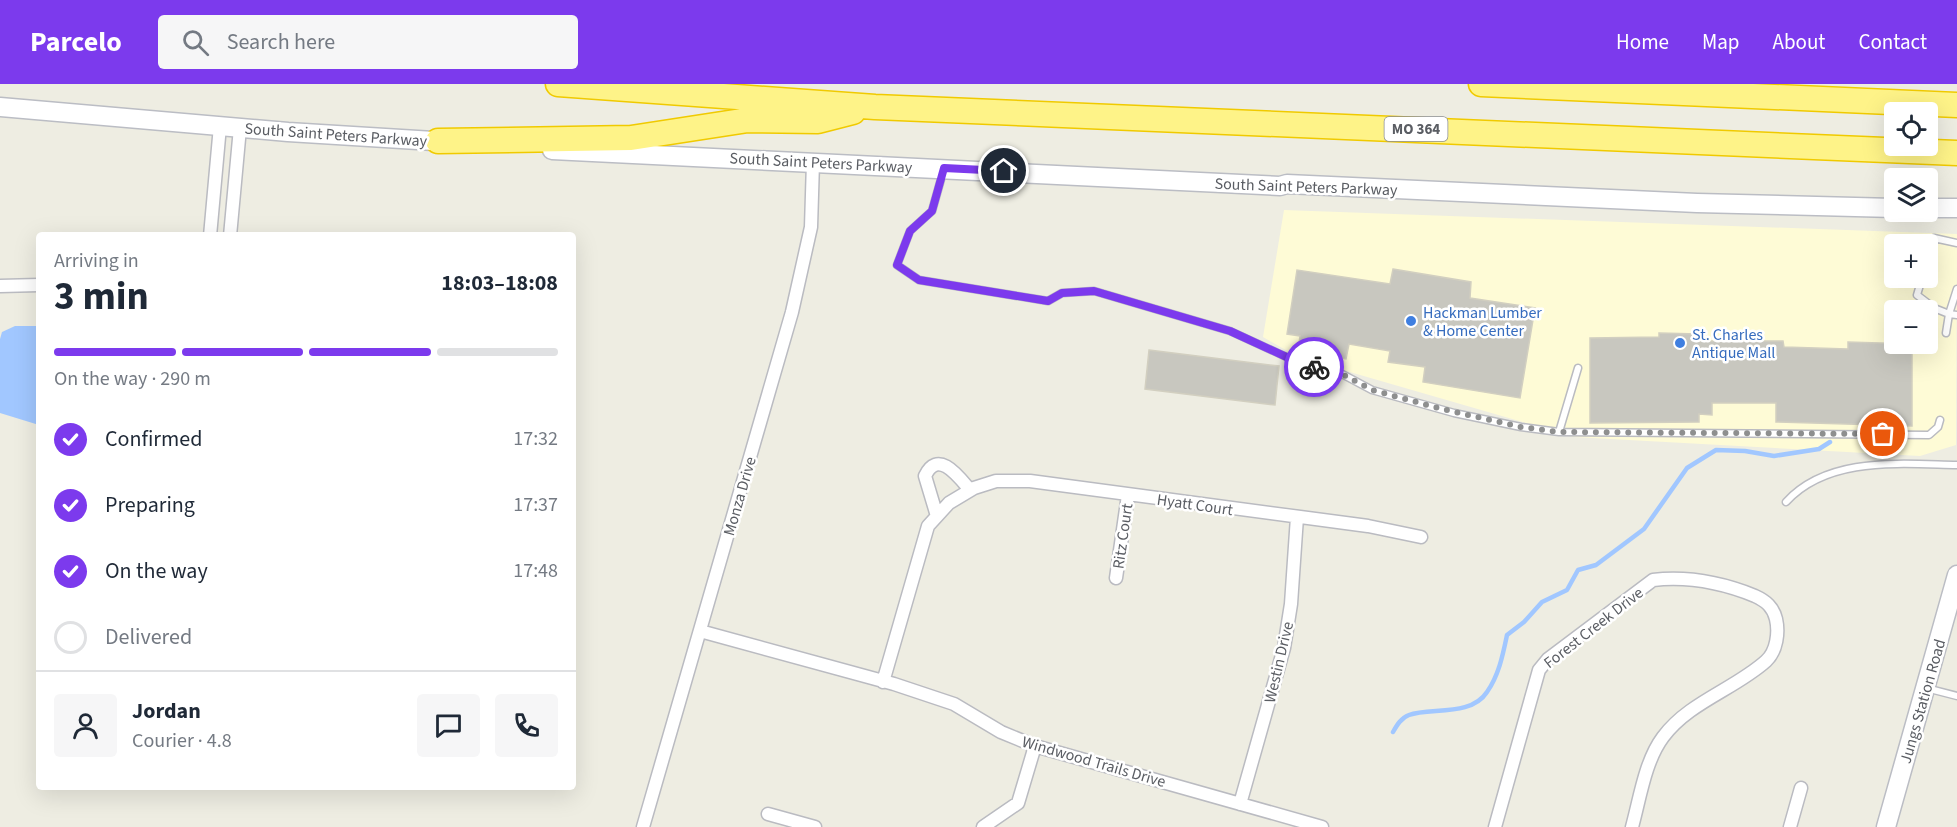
<!DOCTYPE html>
<meta charset="utf-8">
<style>
body{margin:0;font-family:"Source Sans 3",sans-serif;background:#f6f6f7;color:#1f2937;height:100vh;display:flex;flex-direction:column;font-size:22px;white-space:nowrap}
*{box-sizing:border-box;margin:0}
p{font-size:20px;color:#747a83}
.icon{flex:none;width:33px;height:33px;fill:none;stroke:currentColor;stroke-width:2;stroke-linecap:round;stroke-linejoin:round}
.map{position:relative;flex:1;overflow:hidden}
.drawer{position:absolute;left:36px;top:148px;width:540px;height:558px;display:flex;flex-direction:column;background:#fff;border-radius:6px;box-shadow:0 6px 24px #0002}
.drawer>*{flex:none}
.buttons{position:absolute;left:1884px;top:18px;display:grid;gap:12px}
.buttons a{display:grid;place-items:center;width:54px;height:54px;border-radius:6px;background:#fff;box-shadow:0 6px 24px #0002;font-size:30px}
.pin{position:absolute;display:grid;place-items:center;width:51px;height:51px;color:#fff;margin:-26px;border:3px solid #fff;border-radius:50%;box-shadow:0 2px 6px #0007}
.courier{position:absolute;display:grid;place-items:center;width:60px;height:60px;margin:-30px;border:4px solid #7c3aed;border-radius:50%;background:#fff;color:#222;box-shadow:0 2px 8px #0007}
.summary em{font-style:normal;font-weight:700}
.summary div{display:flex;flex-direction:column-reverse}
.summary{display:flex;align-items:center;justify-content:space-between;height:102px;padding:0 18px}
h1{font-size:39px;font-weight:700;line-height:45px}
.bar{display:grid;grid-template-columns:repeat(4,1fr);gap:9px 6px;align-content:center;height:72px;padding:0 18px}
.bar i{height:8px;border-radius:4px;background:#e0e1e3}
.bar .current{background:#7c3aed}
.bar p{grid-column:span 4}
.line{display:flex;align-items:center;gap:15px;padding:0 18px;border-top:2px solid #e0e1e3}
.line div{flex:1}
.round{display:grid;place-items:center;flex:none;width:63px;height:63px;border-radius:6px;background:#f6f6f7}
ol{padding:0 18px;list-style:none}
li{display:flex;align-items:center;gap:18px;height:66px}
li p{margin-inline-start:auto}
li .icon{padding:6px;border-radius:50%;background:#7c3aed;color:#fff;stroke-width:4}
li:last-child{color:#747a83}
li i{width:33px;height:33px;border:3px solid #e0e1e3;border-radius:50%}
header{display:flex;align-items:center;gap:36px;box-sizing:border-box;height:84px;padding:0 30px;background:#7c3aed;color:#fff}
header strong{font-size:28px}
nav{display:flex;gap:33px;margin-inline-start:auto;font-size:21px}
.search{width:420px;height:54px;background:#f6f6f7;display:flex;align-items:center;gap:15px;box-sizing:border-box;padding:0 21px;border-radius:6px;color:#747a83;font-size:22px}
.map>svg:first-child{display:block}
.commercial{fill:#fefbd6;fill-rule:evenodd}
.water{fill:#a1c7ff}
.lines{fill:none;stroke-linecap:round;stroke-linejoin:round}
.stream{stroke:#a1c7ff;stroke-width:4.5}
.building{fill:#c8c7bf;stroke:#d2cfc0;stroke-width:1.5}
.lane-casing{stroke:#babbc1;stroke-width:9}
.street-casing{stroke:#babbc1;stroke-width:15}
.secondary-casing{stroke:#bbbdc4;stroke-width:21}
.highway-casing{stroke:#f0ca00;stroke-width:27}
.lane{stroke:#fff;stroke-width:6}
.street{stroke:#fff;stroke-width:12}
.secondary{stroke:#fff;stroke-width:18}
.highway{stroke:#fef388;stroke-width:24}
.done{stroke:#8e8f8f;stroke-width:6;stroke-dasharray:0 10.8}
.route{stroke:#7c3aed;stroke-width:8}
.shop-dot{fill:#3f7fe0;stroke:#fff;stroke-width:2}
.labels{text-anchor:middle;stroke-width:5;stroke-linejoin:round;paint-order:stroke}
.shield{fill:#fff;stroke:#8c8e92;stroke-width:1.5}
.shield-label{font-size:15px;font-weight:bold;fill:#5a5d63}
.street-label{font-size:16px;fill:#5a5d63;stroke:#fff}
.shop-label{font-size:16px;fill:#366cbe;stroke:#fff;text-anchor:start}
</style>
<header>
<strong>Parcelo</strong>
<div class="search"><svg class="icon" aria-label="search" viewBox="0 0 24 24"><circle cx="10" cy="10" r="6"/><path d="M15 15l6 6"/></svg>Search here</div>
<nav><a>Home</a><a>Map</a><a>About</a><a>Contact</a></nav>
</header>
<div class="map">
<svg width="1957" height="743" viewBox="0 0 1957 743">
<rect width="100%" height="100%" fill="#eeede2"/>
<path class="commercial" d="M 1284,126 L 1957,150 L 1956,361 L 1920,372 L 1574,353 L 1298,273 L 1263,253 ZM 1894,160 L 1928,160 L 1928,194 L 1894,194 ZM 1894,226 L 1928,226 L 1928,260 L 1894,260 Z"/>
<path class="water" d="M 15,242 L 39,242 L 39,341 L 0,329 L 0,255 L 2,248 Z"/>
<g class="lines">
<path class="stream" d="M 1393,648 C 1397,641 1401,634 1409,631 C 1430,623 1471,633 1487,608 C 1499,591 1503,570 1507,551 L 1524,538 L 1542,518 L 1567,506 L 1578,486 L 1596,481 L 1644,445 L 1687,384 L 1716,366 L 1745,367 L 1774,372 L 1819,365 L 1830,358"/>
</g>
<path class="building" d="M 1393,185 L 1471,198 L 1470,214 L 1535,224 L 1520,314 L 1423,298 L 1425,283 L 1388,278 L 1390,267 L 1349,260 L 1346,275 L 1298,267 L 1300,252 L 1287,250 L 1297,186 L 1390,200 Z
M 1659,249 L 1698,250 L 1698,257 L 1783,257 L 1784,263 L 1848,265 L 1848,258 L 1912,260 L 1912,342 L 1776,338 L 1776,319 L 1712,319 L 1712,331 L 1699,330 L 1699,338 L 1590,339 L 1590,254 L 1659,253 Z
M 1149,266 L 1279,282 L 1275,321 L 1145,305 Z"/>
<g class="lines">
<g class="lane-casing">
<path id="lane" d="M 943,88 L 932,127 L 910,147 L 897,181 L 919,196 L 1048,217 L 1062,209 L 1094,207 L 1230,247 L 1293,276 L 1342,290 L 1372,306 L 1454,329 L 1521,343 L 1559,348 L 1578,284
M 1928,177 L 1934,154 L 1957,159
M 1922,194 L 1917,211 L 1934,224 L 1949,230 L 1946,249
M 1957,205 L 1949,230 L 1957,231
M 1559,348 L 1929,351 L 1938,343 L 1940,336
M 1786,418 C 1828,372 1900,380 1957,381
M 1926,604 L 1957,612"/>
</g>
<g class="street-casing">
<path id="street" d="M 210,152 L 220,42
M 230,152 L 240,44
M 0,202 L 39,201
M 937,432 L 925,392 C 938,364 959,393 970,406
M 1116,494 L 1128,411
M 700,547 L 894,600 L 954,620 L 1001,648 L 1035,662 L 1322,743
M 883,598 L 928,442 L 949,419 L 974,404 L 996,397 L 1030,397 L 1368,442 L 1421,453
M 1240,720 L 1284,564 L 1291,520 L 1297,433
M 768,730 L 815,743
M 643,743 L 792,228 L 811,143 L 813,78
M 983,743 L 1018,719 L 1035,662
M 1495,743 L 1539,586 L 1548,575 L 1653,496 C 1688,492 1723,499 1755,512 C 1766,517 1773,523 1776,535 C 1779,548 1777,567 1766,577 C 1735,605 1689,618 1663,653 C 1645,677 1640,714 1632,743
M 1790,743 L 1801,704"/>
</g>
<g class="secondary-casing">
<path id="secondary" d="M 0,23 L 288,48 L 450,58
M 552,66 L 1280,102 L 1287,100 L 1697,119 L 1894,124
M 1928,124 L 1957,124
M 1886,743 L 1957,491"/>
</g>
<g class="highway-casing">
<path id="highway" d="M 558,0 L 875,23 L 1957,69
M 1481,0 L 1957,21
M 438,57 L 631,54 L 748,36 L 818,37 L 853,28"/>
</g>
<use href="#lane" class="lane"/>
<use href="#street" class="street"/>
<use href="#secondary" class="secondary"/>
<use href="#highway" class="highway"/>
</g>
<g class="lines">
<path class="done" d="M 1314,283 L 1342,290 L 1372,306 L 1442,325 L 1521,343 L 1559,348 L 1883,350"/>
<path class="route" d="M 1004,87 L 944,84 L 932,127 L 910,147 L 897,181 L 919,196 L 1048,217 L 1062,209 L 1094,207 L 1230,247 L 1293,276 L 1314,283"/>
</g>
<g class="shop-dot">
<circle cx="1411" cy="237" r="6"/>
<circle cx="1680" cy="259" r="6"/>
</g>
<g class="labels">
<rect class="shield" x="1384.5" y="33" width="63" height="24" rx="4.5"/>
<g class="shield-label">
<text x="1416" y="50">MO 364</text>
</g>
<g class="street-label">
<text transform="translate(336 50) rotate(4)" y="6">South Saint Peters Parkway</text>
<text transform="translate(821 78) rotate(3)" y="6">South Saint Peters Parkway</text>
<text transform="translate(1306 102) rotate(2)" y="6">South Saint Peters Parkway</text>
<text transform="translate(739 412) rotate(-74)" y="6">Monza Drive</text>
<text transform="translate(1195 420) rotate(8)" y="6">Hyatt Court</text>
<text transform="translate(1122 452) rotate(-82)" y="6">Ritz Court</text>
<text transform="translate(1593 543) rotate(-38)" y="6">Forest Creek Drive</text>
<text transform="translate(1278 578) rotate(-77)" y="6">Westin Drive</text>
<text transform="translate(1922 617) rotate(-74)" y="6">Jungs Station Road</text>
<text transform="translate(1094 677) rotate(16)" y="6">Windwood Trails Drive</text>
</g>
<g class="shop-label">
<text x="1423" y="234">Hackman Lumber<tspan x="1423" dy="18">&amp; Home Center</tspan></text>
<text x="1692" y="256">St. Charles<tspan x="1692" dy="18">Antique Mall</tspan></text>
</g>
</g>
</svg>
<div class="buttons">
<a><svg class="icon" aria-label="locate" viewBox="0 0 24 24"><circle cx="12" cy="12" r="6"/><path d="M12 2v4M12 18v4M2 12h4M18 12h4"/></svg></a>
<a><svg class="icon" aria-label="layers" viewBox="0 0 24 24"><path d="M12 4l9 5-9 5-9-5zM3 14l9 5 9-5"/></svg></a>
<a>+</a>
<a>−</a>
</div>
<div class="pin" style="left:1883px;top:350px;background:#ea580c"><svg class="icon" aria-label="bag" viewBox="0 0 24 24"><path d="M5 8h14l-1 12H6zM9 8a3 3 0 0 1 6 0"/></svg></div>
<div class="pin" style="left:1004px;top:87px;background:#1f2937"><svg class="icon" aria-label="home" viewBox="0 0 24 24"><path d="M3 11l9-7 9 7M6 9v11h12V9"/></svg></div>
<div class="courier" style="left:1314px;top:283px"><svg class="icon" aria-label="bike" viewBox="0 0 24 24"><circle cx="6" cy="16" r="4"/><circle cx="18" cy="16" r="4"/><path d="M6 16l4-8h5l3 8M10 8l3 8H6M13 5h3"/></svg></div>
<section class="drawer">
<div class="summary"><div><h1>3 min</h1><p>Arriving in</p></div><em>18:03–18:08</em></div>
<div class="bar"><i class="current"></i><i class="current"></i><i class="current"></i><i></i><p>On the way · 290 m</p></div>
<ol>
<li><svg class="icon" aria-label="check" viewBox="0 0 24 24"><path d="M5 12l5 5 9-10"/></svg>Confirmed<p>17:32</p></li>
<li><svg class="icon" aria-label="check" viewBox="0 0 24 24"><path d="M5 12l5 5 9-10"/></svg>Preparing<p>17:37</p></li>
<li><svg class="icon" aria-label="check" viewBox="0 0 24 24"><path d="M5 12l5 5 9-10"/></svg>On the way<p>17:48</p></li>
<li><i></i>Delivered</li>
</ol>
<div class="line" style="height:108px"><a class="round"><svg class="icon" aria-label="person" viewBox="0 0 24 24"><circle cx="12" cy="8" r="4"/><path d="M4 21q1-7 8-7t8 7"/></svg></a><div><b>Jordan</b><p>Courier · 4.8</p></div><a class="round"><svg class="icon" aria-label="chat" viewBox="0 0 24 24"><path d="M4 5h16v11H9l-5 4z"/></svg></a><a class="round"><svg class="icon" aria-label="phone" viewBox="0 0 24 24"><path d="M5 4h4l2 5-3 2q2 4 5 5l2-3 5 2v4C11 20 4 13 5 4z"/></svg></a></div>
</section>
</div>
